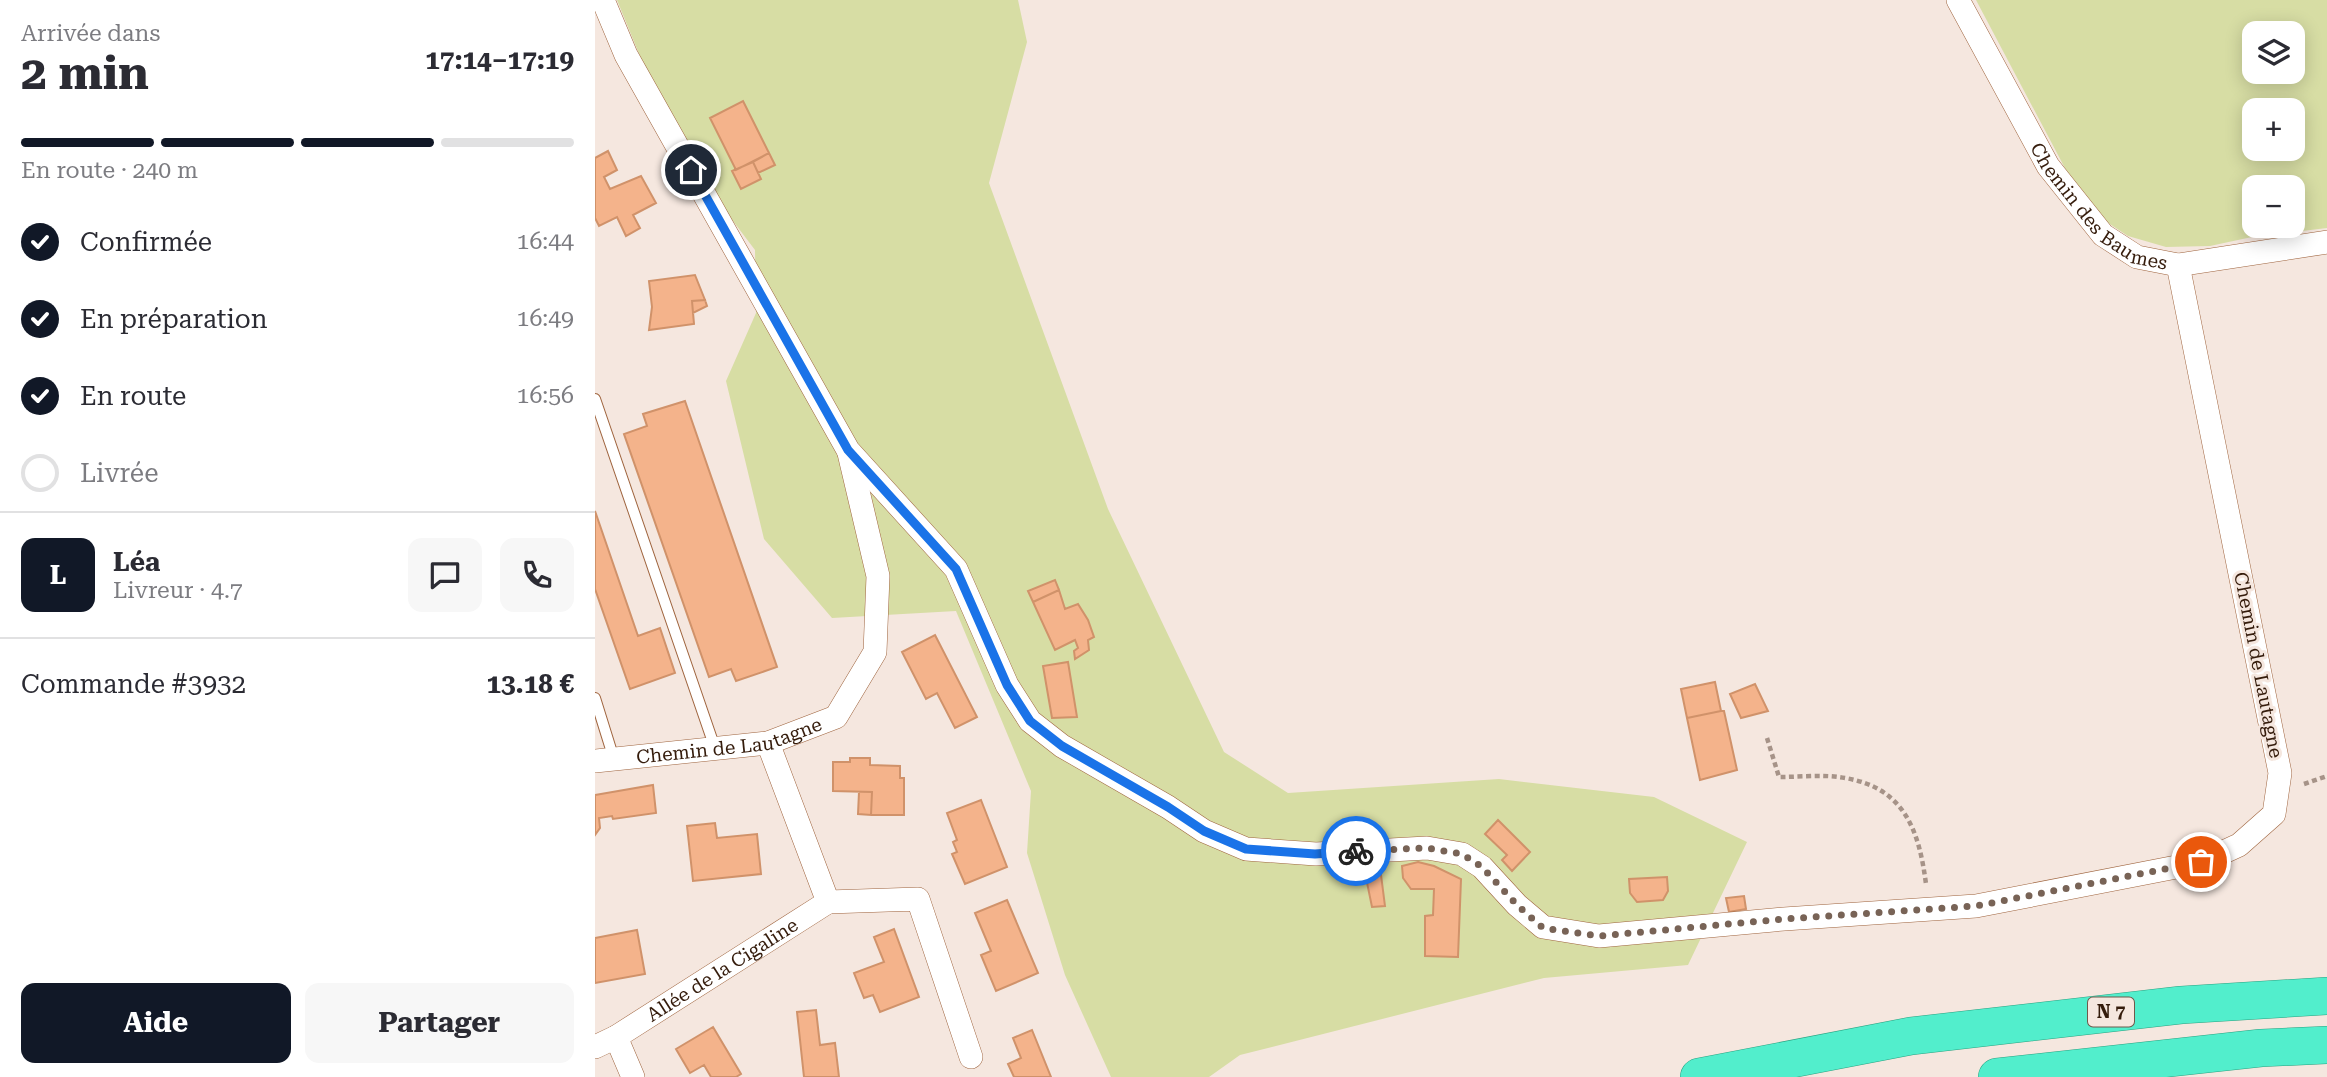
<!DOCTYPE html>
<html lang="fr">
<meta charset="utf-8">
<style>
body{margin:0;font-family:"Roboto Serif",serif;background:#f7f7f7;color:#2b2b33;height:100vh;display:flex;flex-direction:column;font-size:26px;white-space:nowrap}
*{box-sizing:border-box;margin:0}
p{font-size:23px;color:#7c7c81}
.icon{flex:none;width:38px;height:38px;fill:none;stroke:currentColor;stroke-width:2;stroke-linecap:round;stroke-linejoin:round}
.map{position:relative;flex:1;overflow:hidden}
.details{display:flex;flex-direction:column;background:#fff;width:595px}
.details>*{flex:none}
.buttons{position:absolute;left:1647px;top:21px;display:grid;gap:14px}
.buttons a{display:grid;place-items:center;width:63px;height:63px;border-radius:14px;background:#fff;box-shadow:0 4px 18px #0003;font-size:35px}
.pin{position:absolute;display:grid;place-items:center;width:60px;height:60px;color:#fff;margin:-30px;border:4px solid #fff;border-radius:50%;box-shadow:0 2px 7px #0007}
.courier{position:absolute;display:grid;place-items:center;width:70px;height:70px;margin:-35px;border:5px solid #1a73e8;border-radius:50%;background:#fff;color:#222;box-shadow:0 2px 9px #0007}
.overview em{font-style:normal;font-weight:700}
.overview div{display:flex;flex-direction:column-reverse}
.overview{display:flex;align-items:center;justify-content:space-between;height:119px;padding:0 21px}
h1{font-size:46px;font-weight:700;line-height:52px}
.bar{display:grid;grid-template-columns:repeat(4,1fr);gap:10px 7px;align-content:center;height:84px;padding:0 21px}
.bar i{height:9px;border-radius:5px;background:#e1e1e2}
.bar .on{background:#111827}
.bar p{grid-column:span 4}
.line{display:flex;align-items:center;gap:18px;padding:0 21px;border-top:2px solid #e1e1e2}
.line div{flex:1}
.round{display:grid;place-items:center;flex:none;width:74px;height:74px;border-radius:14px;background:#f7f7f7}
ol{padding:0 21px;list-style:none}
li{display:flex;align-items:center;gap:21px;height:77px}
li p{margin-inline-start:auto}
li .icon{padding:7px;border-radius:50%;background:#111827;color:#fff;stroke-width:4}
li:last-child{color:#7c7c81}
li i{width:38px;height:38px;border:4px solid #e1e1e2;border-radius:50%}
.button{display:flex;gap:14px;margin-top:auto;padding:14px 21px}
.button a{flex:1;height:80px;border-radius:14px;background:#111827;color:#fff;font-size:28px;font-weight:700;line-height:80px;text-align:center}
.button a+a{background:#f7f7f7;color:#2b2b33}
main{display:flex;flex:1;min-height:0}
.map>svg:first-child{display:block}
.green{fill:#d7dda4;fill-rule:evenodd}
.building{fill:#f4b38b;stroke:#d0926a;stroke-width:2}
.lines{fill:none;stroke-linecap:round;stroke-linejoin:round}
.service-casing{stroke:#9f643e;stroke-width:12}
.minor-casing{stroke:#9f643e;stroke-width:24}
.trunk-casing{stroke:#2ba281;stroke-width:38}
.path{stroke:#a69388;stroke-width:4.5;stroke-dasharray:5 3.5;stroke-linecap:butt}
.service{stroke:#fff;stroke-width:10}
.minor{stroke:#fff;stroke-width:23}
.trunk{stroke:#52eecc;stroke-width:37}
.done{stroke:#786356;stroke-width:7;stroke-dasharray:0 12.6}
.route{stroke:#1a73e8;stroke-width:9}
.labels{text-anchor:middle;stroke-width:6;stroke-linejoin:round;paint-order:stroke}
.shield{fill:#f5e7df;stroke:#6f594b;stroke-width:2}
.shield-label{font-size:18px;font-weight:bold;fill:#351c0c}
.street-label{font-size:19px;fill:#351c0c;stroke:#f5e7df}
</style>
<main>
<section class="details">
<div class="overview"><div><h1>2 min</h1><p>Arrivée dans</p></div><em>17:14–17:19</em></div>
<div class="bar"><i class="on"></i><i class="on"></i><i class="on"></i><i></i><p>En route · 240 m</p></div>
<ol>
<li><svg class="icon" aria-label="check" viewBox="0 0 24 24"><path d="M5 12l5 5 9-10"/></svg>Confirmée<p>16:44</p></li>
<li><svg class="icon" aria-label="check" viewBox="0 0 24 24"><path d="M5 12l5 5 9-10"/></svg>En préparation<p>16:49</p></li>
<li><svg class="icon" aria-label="check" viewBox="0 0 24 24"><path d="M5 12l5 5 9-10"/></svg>En route<p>16:56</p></li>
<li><i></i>Livrée</li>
</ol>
<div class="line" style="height:126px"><b class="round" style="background:#111827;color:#fff">L</b><div><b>Léa</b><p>Livreur · 4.7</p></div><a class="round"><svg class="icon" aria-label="chat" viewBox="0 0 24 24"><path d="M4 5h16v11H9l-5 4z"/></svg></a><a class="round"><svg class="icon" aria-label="phone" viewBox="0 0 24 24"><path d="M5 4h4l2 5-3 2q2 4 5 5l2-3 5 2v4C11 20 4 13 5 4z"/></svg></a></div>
<div class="line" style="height:91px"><div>Commande #3932</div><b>13.18 €</b></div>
<div class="button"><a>Aide</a><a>Partager</a></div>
</section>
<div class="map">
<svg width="1732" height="1077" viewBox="0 0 1732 1077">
<rect width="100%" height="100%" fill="#f5e7df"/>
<path class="green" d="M 22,0 L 423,0 L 432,42 L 394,183 L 513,509 L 629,752 L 693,793 L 904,779 L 1059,797 L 1152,842 L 1093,965 L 949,978 L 645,1055 L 614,1077 L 516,1077 L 470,975 L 432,853 L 436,791 L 361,611 L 237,618 L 169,539 L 131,381 L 161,313 L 160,250 L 119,196 L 103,152 L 69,115 Z
M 1381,0 L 1732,0 L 1732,228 L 1657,237 L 1615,246 L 1571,247 L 1533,236 L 1501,215 L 1472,172 ZM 1659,33 L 1698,33 L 1698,72 L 1659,72 ZM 1659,110 L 1698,110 L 1698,149 L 1659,149 ZM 1659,187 L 1698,187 L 1698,226 L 1659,226 Z"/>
<path class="building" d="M 148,101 L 174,153 L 141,170 L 115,118 Z
M 13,151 L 22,170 L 9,177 L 15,189 L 46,176 L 61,203 L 38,215 L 45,228 L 31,236 L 22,217 L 4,226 L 0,218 L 0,158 Z
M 174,153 L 180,165 L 163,173 L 158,162 Z
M 158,162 L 166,179 L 146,189 L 137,171 Z
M 100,275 L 110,300 L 97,301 L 99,324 L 54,330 L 57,307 L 54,281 Z
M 110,300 L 112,306 L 98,313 L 97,301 Z
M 90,401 L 182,667 L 141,681 L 136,669 L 114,677 L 29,434 L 52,426 L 48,414 Z
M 0,511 L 43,636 L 65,628 L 80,673 L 35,689 L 0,589 Z
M 460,580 L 464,590 L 438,602 L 433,591 Z
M 464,590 L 470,609 L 483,604 L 493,620 L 499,637 L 493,640 L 494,650 L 480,659 L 479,651 L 483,648 L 480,640 L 460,650 L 438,602 Z
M 340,635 L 382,717 L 360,728 L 342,693 L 331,699 L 307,652 Z
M 473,662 L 482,717 L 457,718 L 448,666 Z
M 1120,682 L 1126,711 L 1092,718 L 1086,689 Z
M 1160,684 L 1173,711 L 1146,718 L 1135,694 Z
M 1126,711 L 1129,711 L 1142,770 L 1105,780 L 1092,718 Z
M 255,758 L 275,758 L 275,765 L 305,766 L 305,778 L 309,778 L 309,815 L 276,815 L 277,792 L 238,791 L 238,762 L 255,762 Z
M 58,785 L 61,813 L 18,819 L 17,816 L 4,818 L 5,828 L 0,835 L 0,795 Z
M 264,792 L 277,792 L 276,815 L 263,814 Z
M 386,800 L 412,867 L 370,884 L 357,854 L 362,852 L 358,842 L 362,840 L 352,813 Z
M 903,820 L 935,852 L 917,871 L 907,860 L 912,855 L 890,834 Z
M 120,823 L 122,838 L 162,834 L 166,874 L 98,881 L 92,826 Z
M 823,862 L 839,866 L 866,879 L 863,957 L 830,956 L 830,916 L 838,915 L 839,889 L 816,889 L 808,878 L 807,866 Z
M 785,867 L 790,906 L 777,907 L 769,868 Z
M 1072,877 L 1073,891 L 1068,900 L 1042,902 L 1035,893 L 1034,879 Z
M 1149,896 L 1151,909 L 1134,912 L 1131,898 Z
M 412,900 L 443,973 L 401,991 L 386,955 L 396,951 L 380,913 Z
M 299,929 L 324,997 L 285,1012 L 278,995 L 269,998 L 259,973 L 289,962 L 279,937 Z
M 42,930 L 50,974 L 0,983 L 0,938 Z
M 221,1010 L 225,1045 L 240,1043 L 244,1077 L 209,1077 L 202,1012 Z
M 118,1027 L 146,1074 L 141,1077 L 116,1077 L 109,1065 L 95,1073 L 81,1049 Z
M 437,1030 L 456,1077 L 419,1077 L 413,1064 L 426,1058 L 418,1038 Z"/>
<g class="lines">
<g class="service-casing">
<path id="service" d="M 0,399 L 120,748
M 0,698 L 19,759"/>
</g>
<g class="minor-casing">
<g id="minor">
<path d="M 8,0 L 31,55 L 253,450 L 361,569 L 412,685 L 435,721 L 467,746 L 573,807 L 609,831 L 651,849 L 721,854 L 832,848 L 867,854 L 887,867 L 922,905 L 948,927 L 1004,936 L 1189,919 L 1381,906 L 1607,862 L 1644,845 L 1679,814 L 1685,773 L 1583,265"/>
<path id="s1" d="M 1363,0 L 1453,166 L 1508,235 L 1542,257 L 1583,265 L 1732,242"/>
<path id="s2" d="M 0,761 L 173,743 L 241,717 L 280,652 L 283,576 L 254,453"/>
<path d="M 233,902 L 323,899 L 376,1057"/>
<path d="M 21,1037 L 38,1077"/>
<path id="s3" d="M 0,1047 L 21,1037 L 233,902 L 173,743"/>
</g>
</g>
<g class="trunk-casing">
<path id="trunk" d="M 1104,1077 L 1316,1036 L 1586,1005 L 1732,996
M 1402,1077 L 1666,1048 L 1732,1045"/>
</g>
<path class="path" d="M 1172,738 L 1184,777 C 1205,777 1229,774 1250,778 C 1310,788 1324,831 1331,884
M 1709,784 L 1732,776"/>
<use href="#service" class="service"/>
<use href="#minor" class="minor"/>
<use href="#trunk" class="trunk"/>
</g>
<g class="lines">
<path class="done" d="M 761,851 L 832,848 L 867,854 L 887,867 L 922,905 L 948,928 L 1004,936 L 1189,919 L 1381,906 L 1606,862"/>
<path class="route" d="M 96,170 L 253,450 L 361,569 L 412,685 L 435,721 L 467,746 L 573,807 L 609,831 L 651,849 L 720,854 L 761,851"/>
</g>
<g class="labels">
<rect class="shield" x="1493" y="997.5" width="46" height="29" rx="5"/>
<g class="shield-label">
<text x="1516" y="1018">N 7</text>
</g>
<g class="street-label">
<text dy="7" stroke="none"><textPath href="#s1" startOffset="256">Chemin des Baumes</textPath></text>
<text transform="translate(1664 665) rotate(79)" y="7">Chemin de Lautagne</text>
<text dy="7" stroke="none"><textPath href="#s2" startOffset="136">Chemin de Lautagne</textPath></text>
<text dy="7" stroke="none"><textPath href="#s3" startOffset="149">Allée de la Cigaline</textPath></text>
</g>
</g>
</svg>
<div class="buttons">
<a><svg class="icon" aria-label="layers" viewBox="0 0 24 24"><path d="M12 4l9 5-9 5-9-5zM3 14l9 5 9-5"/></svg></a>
<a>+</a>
<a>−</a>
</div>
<div class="pin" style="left:1606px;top:862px;background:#ea580c"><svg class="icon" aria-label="bag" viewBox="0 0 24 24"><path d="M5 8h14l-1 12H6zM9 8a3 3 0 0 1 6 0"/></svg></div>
<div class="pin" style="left:96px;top:170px;background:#1f2937"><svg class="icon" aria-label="home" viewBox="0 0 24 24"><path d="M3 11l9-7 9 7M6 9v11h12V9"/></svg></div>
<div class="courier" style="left:761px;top:851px"><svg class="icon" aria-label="bike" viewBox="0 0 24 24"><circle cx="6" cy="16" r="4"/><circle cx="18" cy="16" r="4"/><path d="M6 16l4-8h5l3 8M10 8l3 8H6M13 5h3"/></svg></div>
</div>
</main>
